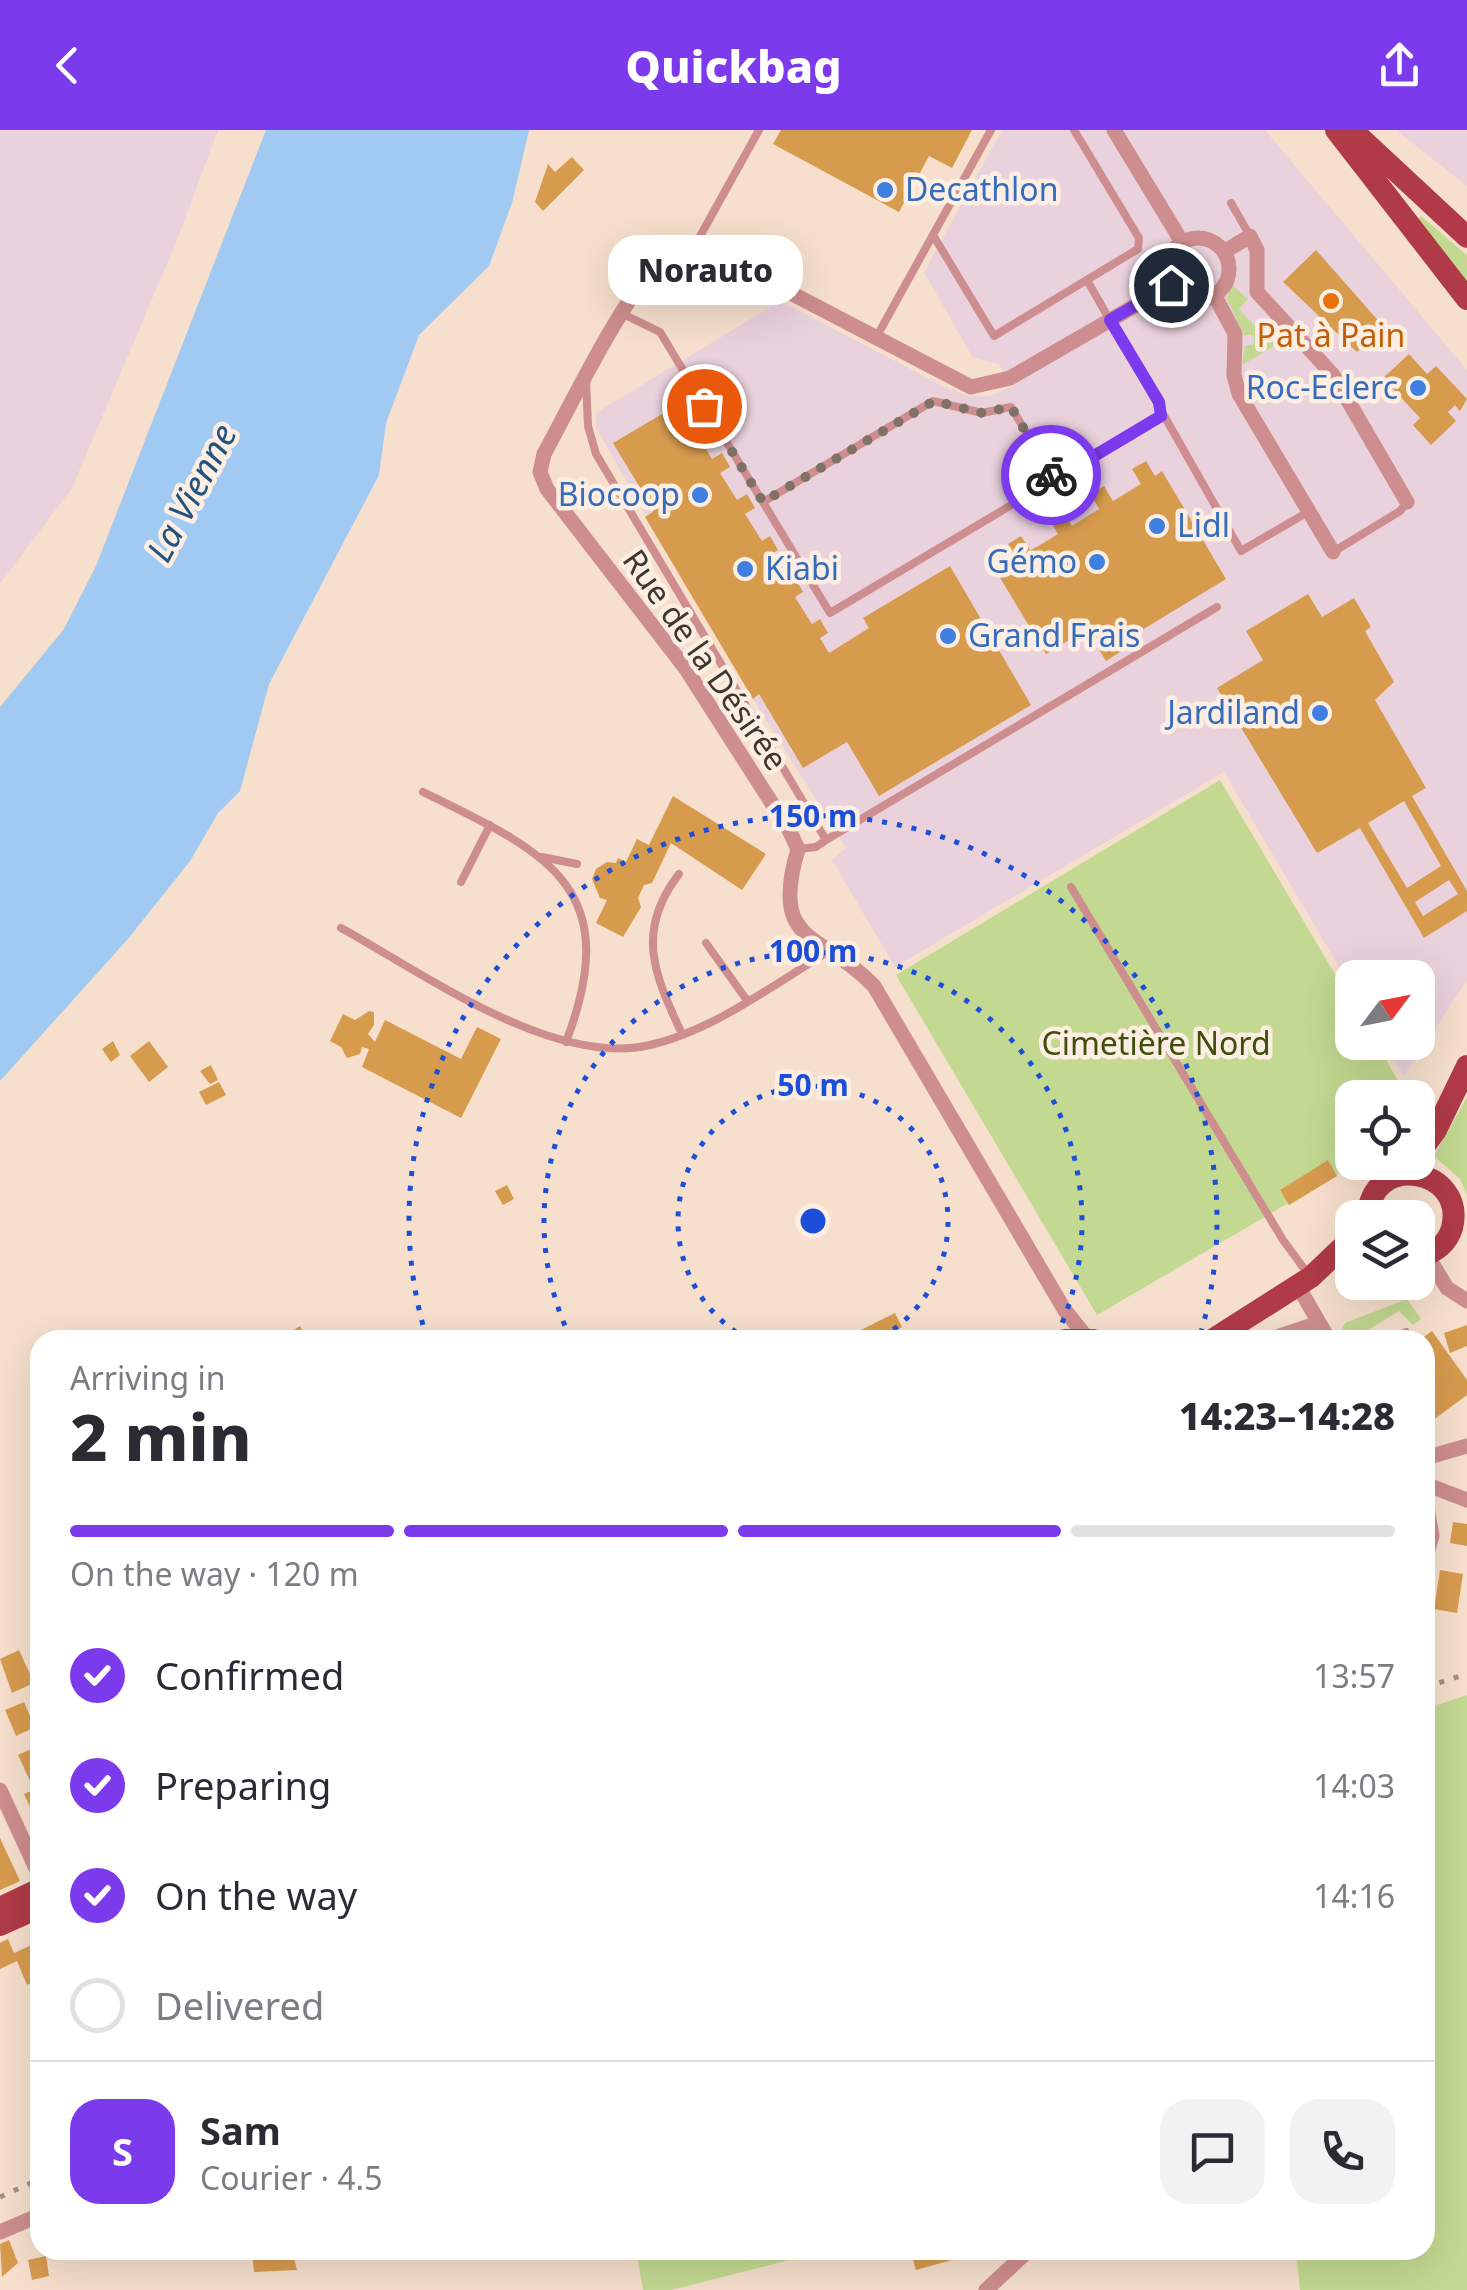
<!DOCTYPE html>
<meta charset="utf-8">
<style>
body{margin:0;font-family:"Noto Sans",sans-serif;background:#f2f2f3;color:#2b2b33;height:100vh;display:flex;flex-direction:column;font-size:38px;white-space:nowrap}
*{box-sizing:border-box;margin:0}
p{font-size:32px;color:#7c7c81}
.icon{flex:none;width:55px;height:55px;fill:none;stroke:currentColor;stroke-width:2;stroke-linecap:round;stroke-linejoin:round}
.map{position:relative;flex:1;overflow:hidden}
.side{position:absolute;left:30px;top:1200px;width:1405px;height:930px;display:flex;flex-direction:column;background:#fff;border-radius:30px;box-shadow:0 10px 40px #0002}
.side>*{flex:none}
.needle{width:65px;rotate:58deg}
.buttons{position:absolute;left:1335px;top:830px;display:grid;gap:20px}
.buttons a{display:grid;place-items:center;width:100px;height:100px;border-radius:20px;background:#fff;box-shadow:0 10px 40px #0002;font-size:50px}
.pin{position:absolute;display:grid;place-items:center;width:85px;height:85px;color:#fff;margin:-42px;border:5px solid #fff;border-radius:50%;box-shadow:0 2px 10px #0007}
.courier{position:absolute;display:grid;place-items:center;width:100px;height:100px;margin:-50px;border:8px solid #7c3aed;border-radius:50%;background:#fff;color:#222;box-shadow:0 2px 12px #0007}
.bubble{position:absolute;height:70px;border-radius:30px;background:#fff;box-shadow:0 10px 40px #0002;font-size:32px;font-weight:800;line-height:70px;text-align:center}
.overview em{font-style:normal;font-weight:800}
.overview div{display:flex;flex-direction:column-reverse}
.overview{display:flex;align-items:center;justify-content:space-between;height:170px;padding:0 40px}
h1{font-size:65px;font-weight:800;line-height:75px}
.bar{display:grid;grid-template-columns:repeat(4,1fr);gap:15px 10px;align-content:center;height:120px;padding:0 40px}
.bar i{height:12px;border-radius:8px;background:#e1e1e2}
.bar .current{background:#7c3aed}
.bar p{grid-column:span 4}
.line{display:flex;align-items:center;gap:25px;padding:0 40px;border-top:2px solid #e1e1e2}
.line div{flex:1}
.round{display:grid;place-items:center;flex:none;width:105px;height:105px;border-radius:30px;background:#f2f2f3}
ol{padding:0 40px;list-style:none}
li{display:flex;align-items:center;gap:30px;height:110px}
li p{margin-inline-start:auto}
li .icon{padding:10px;border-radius:50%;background:#7c3aed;color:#fff;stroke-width:4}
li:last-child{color:#7c7c81}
li i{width:55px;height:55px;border:5px solid #e1e1e2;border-radius:50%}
header{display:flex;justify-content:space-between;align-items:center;height:130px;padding:0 40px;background:#7c3aed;color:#fff;font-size:45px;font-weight:800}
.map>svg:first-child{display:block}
.industrial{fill:#ead2dd}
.green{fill:#c3d991}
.water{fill:#a1caf2}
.building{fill:#d79b4e;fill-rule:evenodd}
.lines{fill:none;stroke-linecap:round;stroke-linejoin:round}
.lane{stroke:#ce8d8e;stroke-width:8}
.street{stroke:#ce8d8e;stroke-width:15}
.primary{stroke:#b03b47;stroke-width:22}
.rail{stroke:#a29184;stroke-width:5;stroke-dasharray:5 10;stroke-linecap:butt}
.done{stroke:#7f7166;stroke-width:10;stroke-dasharray:0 18}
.route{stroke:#7c3aed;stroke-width:12}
.ring{fill:none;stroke:#1d4ed8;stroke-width:5;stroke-dasharray:5 10}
.shop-dot{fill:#3f7fe0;stroke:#fceee2;stroke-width:4}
.food-dot{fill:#e8710a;stroke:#fceee2;stroke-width:4}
.labels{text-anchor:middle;stroke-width:9;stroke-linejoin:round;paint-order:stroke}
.shop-label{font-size:32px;fill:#366cbe;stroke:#fceee2;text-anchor:start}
.food-label{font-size:32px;fill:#c56008;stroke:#fceee2}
.street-label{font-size:32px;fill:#3f362f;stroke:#fceee2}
.park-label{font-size:32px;fill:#3f4e0d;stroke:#fceee2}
.water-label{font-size:35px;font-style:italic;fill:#22537e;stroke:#fceee2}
.centre{fill:#1d4ed8;stroke:#fceee2;stroke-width:5}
.ring-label{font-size:30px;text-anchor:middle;font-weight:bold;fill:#1d4ed8;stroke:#fceee2;stroke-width:9;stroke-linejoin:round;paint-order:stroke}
</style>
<header><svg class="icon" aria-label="back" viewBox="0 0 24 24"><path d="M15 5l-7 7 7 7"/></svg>Quickbag<svg class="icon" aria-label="share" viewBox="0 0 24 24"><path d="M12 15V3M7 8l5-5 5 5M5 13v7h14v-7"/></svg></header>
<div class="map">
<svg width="1467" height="2160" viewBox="0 0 1467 2160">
<rect width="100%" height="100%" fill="#f6dfcc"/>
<path class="industrial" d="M 0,0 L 218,0 L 177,110 L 72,358 L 0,454 Z
M 1002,0 L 1265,0 L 1467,240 L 1467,850 L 1404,946 L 1384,913 L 1418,912 L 1418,848 L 1352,848 L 1352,859 L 1224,642 L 895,837 L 832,730 L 846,718 L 753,569 L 596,298 L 596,283 L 780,171 L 945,257 L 969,266 L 990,266 L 1011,257 L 999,234 L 973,228 L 924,142 Z
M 1398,0 L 1467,0 L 1467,56 L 1401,4 Z"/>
<path class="green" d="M 1421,86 L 1467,125 L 1467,159 L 1416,92 Z
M 1231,154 L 1248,169 L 1239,179 L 1270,213 L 1281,204 L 1286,209 L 1242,235 L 1245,216 L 1254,214 L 1253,205 L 1244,205 L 1227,169 Z
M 1220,650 L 1352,873 L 1352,912 L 1376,913 L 1408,967 L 1352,968 L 1352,1032 L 1357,1033 L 1097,1185 L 896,845 Z
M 1467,967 L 1467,1065 L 1460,1049 L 1434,1026 Z
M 1407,1169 L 1421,1189 L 1413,1195 L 1399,1181 L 1352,1210 L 1337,1210 L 1345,1193 Z
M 1467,1565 L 1467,2160 L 1300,2160 L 1296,2120 L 1425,2120 L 1425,1579 Z
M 636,2120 L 829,2120 L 671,2160 L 643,2160 Z"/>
<path class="water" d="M 266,0 L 529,0 L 512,73 L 489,136 L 419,205 L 386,293 L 379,345 L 269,554 L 240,661 L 218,683 L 190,731 L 127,810 L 0,951 L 0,577 L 64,499 L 96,436 Z"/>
<path class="building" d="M 781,0 L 972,0 L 952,38 L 929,26 L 899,82 L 773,14 Z
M 572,27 L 584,40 L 543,81 L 535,72 L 548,34 L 555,42 Z
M 1316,120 L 1383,196 L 1357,222 L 1283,152 Z
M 1409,224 L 1427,244 L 1436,236 L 1467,269 L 1460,281 L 1455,275 L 1448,282 L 1456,291 L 1431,315 L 1413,295 L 1420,288 L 1383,248 Z
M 679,274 L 687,287 L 697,282 L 705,295 L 695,301 L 712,329 L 722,323 L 730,337 L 720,343 L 737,370 L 747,364 L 755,378 L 745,384 L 762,411 L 770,406 L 778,420 L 770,425 L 787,453 L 795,448 L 803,462 L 795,467 L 812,494 L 820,489 L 828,503 L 820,508 L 829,523 L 869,498 L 863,488 L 950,436 L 1031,575 L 879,666 L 847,612 L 803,638 L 759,564 L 753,569 L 645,387 L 654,381 L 613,313 Z
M 1146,331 L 1155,346 L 1162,341 L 1226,449 L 1124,511 L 1128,517 L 1106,531 L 1087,499 L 1046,524 L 996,441 L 1017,429 L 1008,414 L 1021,406 L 1030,420 L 1035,418 L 1058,404 L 1049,389 L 1063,381 L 1072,396 L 1099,379 L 1091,364 L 1104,356 L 1113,371 L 1141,354 L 1132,339 Z
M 1308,464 L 1322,487 L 1354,468 L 1371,497 L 1365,501 L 1394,552 L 1375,570 L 1426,658 L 1412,666 L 1467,761 L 1467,781 L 1424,808 L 1360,698 L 1317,723 L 1217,558 L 1263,530 L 1246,501 ZM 1404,671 L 1441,736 L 1407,758 L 1368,693 ZM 1449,750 L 1458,764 L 1423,786 L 1415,772 Z
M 673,666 L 766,724 L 742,760 L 671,713 L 652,753 L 644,755 L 638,768 L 641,777 L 623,807 L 596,793 L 607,770 L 600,768 L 592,749 L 596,739 L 607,732 L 616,733 L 618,728 L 626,732 L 637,709 L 649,715 Z
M 369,881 L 374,882 L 374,895 L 368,904 L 375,912 L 385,890 L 461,929 L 477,897 L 501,909 L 461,988 L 362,937 L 369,919 L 362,917 L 360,924 L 347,928 L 341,917 L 330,911 L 343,884 L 355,890 Z
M 113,911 L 120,925 L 111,932 L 102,919 Z
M 149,911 L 168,937 L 149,952 L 130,926 Z
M 211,935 L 218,950 L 210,954 L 200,941 Z
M 219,952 L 226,965 L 206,975 L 199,962 Z
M 1328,1030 L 1337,1046 L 1289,1075 L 1280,1060 Z
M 507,1055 L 514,1069 L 503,1075 L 495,1061 Z
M 895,1183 L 902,1197 L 885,1206 L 887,1210 L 863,1210 L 859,1201 Z
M 1467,1195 L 1467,1216 L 1450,1223 L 1444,1203 Z
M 300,1196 L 307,1210 L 274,1210 L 284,1206 Z
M 1432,1201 L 1467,1250 L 1467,1265 L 1425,1296 L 1425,1210 L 1420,1210 Z
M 1453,1392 L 1467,1394 L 1467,1416 L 1450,1413 Z
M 1440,1440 L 1463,1444 L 1457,1483 L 1434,1479 Z
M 19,1520 L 34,1553 L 12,1563 L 0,1529 Z
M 24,1572 L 35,1597 L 16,1606 L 5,1580 Z
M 38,1616 L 40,1648 L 31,1653 L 18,1625 Z
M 40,1657 L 40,1698 L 24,1664 Z
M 0,1708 L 20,1751 L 0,1760 Z
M 8,1809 L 14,1823 L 36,1813 L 40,1849 L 27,1855 L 17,1831 L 0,1839 L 0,1813 Z
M 9,2110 L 18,2133 L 2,2147 L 0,2114 Z
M 252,2120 L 292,2120 L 297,2140 L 254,2142 Z
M 910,2120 L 949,2120 L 952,2130 L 916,2140 Z
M 46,2126 L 49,2146 L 32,2150 L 28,2130 Z"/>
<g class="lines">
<path class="lane" d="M 1231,73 L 1250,106
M 933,105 L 994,206 L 1138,119 L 1139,108 L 1074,0
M 689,126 L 759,0
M 1087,150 L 1241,421 L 1308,382
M 623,184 L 660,202 L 830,483 L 1161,286
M 877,206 L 991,0
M 586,250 L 588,296 L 596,324 L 826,710 L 816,717 L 798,719
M 763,372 L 933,271 L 982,283 L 1011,277 L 1054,349
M 1333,422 L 1400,381 L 1407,372
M 423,662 C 548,723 625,757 566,912
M 826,710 L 1217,477
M 542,727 L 577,734
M 679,744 C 635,801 654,844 682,904
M 461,752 L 490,695
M 1071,757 L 1283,1110 L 1308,1144
M 341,798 C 423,843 554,938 650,915 C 712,901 773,855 826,823
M 706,813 L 746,869
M 1393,1210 L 1406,1202"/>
<path class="street" d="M 1114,0 L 1182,112
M1167 139a31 31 0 1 1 62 0a31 31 0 1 1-62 0Z
M 1224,122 L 1250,106 L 1257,120 L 1257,162 L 1333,245 L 1407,372
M 1215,166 L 1235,204 L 1234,245 L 1239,264 L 1333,422
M 1427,1125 L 1447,1158 L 1467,1171
M 1298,1156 L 1329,1210
M 1087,1208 L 1064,1179 L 874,856 C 822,801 769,817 798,719 L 789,700 L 686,539 L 547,359 L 540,342 L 544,324 C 565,286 625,163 653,142 C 678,123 706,123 735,134 L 971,257 L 1010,248 L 1171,155
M 1267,1210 L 1319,1193
M 1425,1328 L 1467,1316
M 1425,1354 L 1467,1370
M 1425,1366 L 1432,1406 L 1425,1430
M 0,1660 L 40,1747
M 0,2102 L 40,2085
M 986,2160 L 1029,2120"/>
<path class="primary" d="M 1336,0 L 1467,169
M 1352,0 L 1467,107
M 1418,1025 L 1436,1000 L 1467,936
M 1368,1088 C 1369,1021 1467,1037 1452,1098 C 1447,1115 1434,1123 1418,1128
M 1065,1210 L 1093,1210
M 1212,1210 L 1311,1147 L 1352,1108
M 0,1778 L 40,1759
M 0,1795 L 40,1777"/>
<path class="rail" d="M 1425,1557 L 1467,1544
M 0,2067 L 40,2049"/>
</g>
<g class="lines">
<path class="done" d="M 704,276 L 763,372 L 934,271 L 982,283 L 1011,277 L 1051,345"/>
<path class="route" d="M 1051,345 L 1054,350 L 1161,286 L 1159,272 L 1110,190 L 1171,155"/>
</g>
<g class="ring">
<path d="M749 1210A135 135 0 1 1 877 1210"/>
<path d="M571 1209A269 269 0 1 1 1055 1209"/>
<path d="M427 1209A404 404 0 1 1 1199 1209"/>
</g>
<g class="shop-dot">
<circle cx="885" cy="60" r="10"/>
<circle cx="1418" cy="258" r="10"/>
<circle cx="700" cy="365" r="10"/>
<circle cx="1157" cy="396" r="10"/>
<circle cx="1097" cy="432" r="10"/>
<circle cx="745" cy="439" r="10"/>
<circle cx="948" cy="506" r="10"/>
<circle cx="1320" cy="583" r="10"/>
</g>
<circle class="food-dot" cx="1331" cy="171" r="10"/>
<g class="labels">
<g class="shop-label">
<text x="905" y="71">Decathlon</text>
<text x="1398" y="269" text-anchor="end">Roc-Eclerc</text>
<text x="680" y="376" text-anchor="end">Biocoop</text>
<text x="1177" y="407">Lidl</text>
<text x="1077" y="443" text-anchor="end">Gémo</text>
<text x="765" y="450">Kiabi</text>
<text x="968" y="517">Grand Frais</text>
<text x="1300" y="594" text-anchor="end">Jardiland</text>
</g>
<g class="food-label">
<text x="1331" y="217">Pat à Pain</text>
</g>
<g class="street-label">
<text transform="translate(705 530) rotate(55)" y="11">Rue de la Désirée</text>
</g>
<g class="park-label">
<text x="1156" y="925">Cimetière Nord</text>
</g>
<g class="water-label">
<text transform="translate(192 363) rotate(-62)" y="12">La Vienne</text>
</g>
</g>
<circle cx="813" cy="1091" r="15" class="centre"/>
<g class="ring-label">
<text x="813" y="697">150 m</text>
<text x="813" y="832">100 m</text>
<text x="813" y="966">50 m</text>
</g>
</svg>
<div class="buttons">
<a><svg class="needle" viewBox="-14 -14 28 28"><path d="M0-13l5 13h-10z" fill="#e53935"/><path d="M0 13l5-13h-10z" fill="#7c7c81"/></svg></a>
<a><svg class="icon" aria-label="locate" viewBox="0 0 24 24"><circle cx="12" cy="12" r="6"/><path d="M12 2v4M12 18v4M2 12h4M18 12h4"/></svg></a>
<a><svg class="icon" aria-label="layers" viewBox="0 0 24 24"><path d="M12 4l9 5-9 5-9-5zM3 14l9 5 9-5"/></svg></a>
</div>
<div class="pin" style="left:704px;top:276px;background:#ea580c"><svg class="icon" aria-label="bag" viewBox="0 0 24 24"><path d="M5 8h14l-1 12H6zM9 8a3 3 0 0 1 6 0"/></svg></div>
<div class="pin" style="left:1171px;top:155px;background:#1f2937"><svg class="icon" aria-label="home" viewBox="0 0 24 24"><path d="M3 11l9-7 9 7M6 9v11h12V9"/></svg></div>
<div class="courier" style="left:1051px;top:345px"><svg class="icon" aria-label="bike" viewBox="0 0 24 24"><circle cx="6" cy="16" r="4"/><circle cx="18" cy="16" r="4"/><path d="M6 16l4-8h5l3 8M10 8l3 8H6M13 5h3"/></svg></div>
<div class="bubble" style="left:608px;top:105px;width:195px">Norauto</div>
<section class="side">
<div class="overview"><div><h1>2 min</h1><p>Arriving in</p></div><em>14:23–14:28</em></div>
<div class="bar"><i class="current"></i><i class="current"></i><i class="current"></i><i></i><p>On the way · 120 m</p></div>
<ol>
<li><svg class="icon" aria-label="check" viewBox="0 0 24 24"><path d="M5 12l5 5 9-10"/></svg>Confirmed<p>13:57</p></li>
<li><svg class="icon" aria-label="check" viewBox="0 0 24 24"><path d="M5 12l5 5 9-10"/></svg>Preparing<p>14:03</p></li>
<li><svg class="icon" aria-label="check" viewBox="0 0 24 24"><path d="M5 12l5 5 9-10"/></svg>On the way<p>14:16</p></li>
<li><i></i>Delivered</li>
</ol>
<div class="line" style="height:180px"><b class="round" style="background:#7c3aed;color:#fff">S</b><div><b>Sam</b><p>Courier · 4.5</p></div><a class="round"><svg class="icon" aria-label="chat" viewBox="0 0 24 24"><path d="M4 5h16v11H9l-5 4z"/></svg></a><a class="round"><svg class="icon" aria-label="phone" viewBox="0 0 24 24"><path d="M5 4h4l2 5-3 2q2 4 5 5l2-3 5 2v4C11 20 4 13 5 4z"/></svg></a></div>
</section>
</div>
